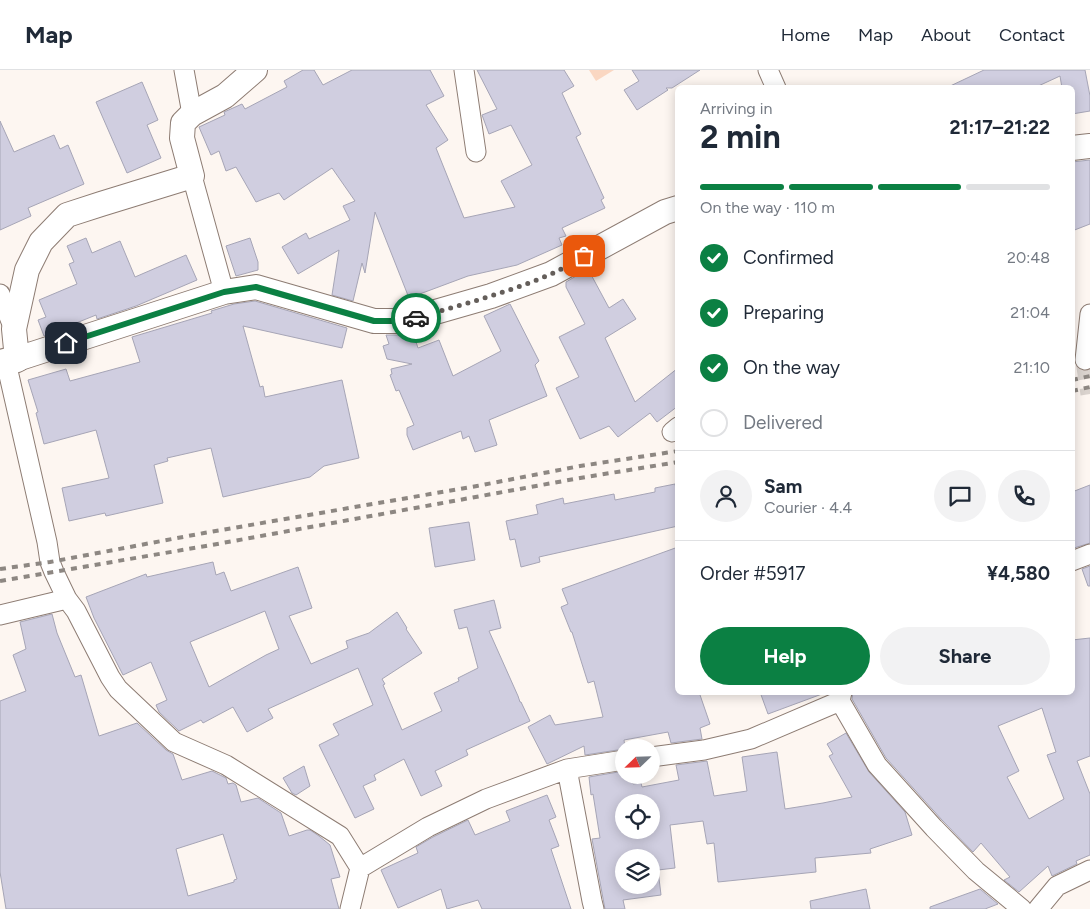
<!DOCTYPE html>
<meta charset="utf-8">
<style>
body{margin:0;font-family:Figtree,sans-serif;background:#f2f2f3;color:#1f2937;height:100vh;display:flex;flex-direction:column;font-size:19px;white-space:nowrap}
*{box-sizing:border-box;margin:0}
p{font-size:16px;color:#747a83}
.icon{flex:none;width:28px;height:28px;fill:none;stroke:currentColor;stroke-width:2;stroke-linecap:round;stroke-linejoin:round}
.map{position:relative;flex:1;overflow:hidden}
.sheet{position:absolute;left:675px;top:15px;width:400px;height:610px;display:flex;flex-direction:column;background:#fff;border-radius:8px;box-shadow:0 2px 12px #0003}
.sheet>*{flex:none}
.needle{width:32px;rotate:247deg}
.fabs{position:absolute;left:615px;top:669px;display:grid;gap:10px}
.fabs a{display:grid;place-items:center;width:45px;height:45px;border-radius:50%;background:#fff;box-shadow:0 2px 12px #0003;font-size:25px}
.pin{position:absolute;display:grid;place-items:center;width:42px;height:42px;color:#fff;margin:-21px;border-radius:10px;box-shadow:0 2px 8px #0006}
.courier{position:absolute;display:grid;place-items:center;width:50px;height:50px;margin:-25px;border:4px solid #0b8043;border-radius:50%;background:#fff;color:#222;box-shadow:0 1px 6px #0007}
.headline em{font-style:normal;font-weight:700}
.headline div{display:flex;flex-direction:column-reverse}
.headline{display:flex;align-items:center;justify-content:space-between;height:85px;padding:0 25px}
h1{font-size:32px;font-weight:700;line-height:38px}
.bar{display:grid;grid-template-columns:repeat(4,1fr);gap:8px 5px;align-content:center;height:60px;padding:0 25px}
.bar i{height:6px;border-radius:4px;background:#e0e1e3}
.bar .active{background:#0b8043}
.bar p{grid-column:span 4}
.line{display:flex;align-items:center;gap:12px;padding:0 25px;border-top:1px solid #e0e1e3}
.line div{flex:1}
.round{display:grid;place-items:center;flex:none;width:52px;height:52px;border-radius:26px;background:#f2f2f3}
ol{padding:0 25px;list-style:none}
li{display:flex;align-items:center;gap:15px;height:55px}
li p{margin-inline-start:auto}
li .icon{padding:5px;border-radius:50%;background:#0b8043;color:#fff;stroke-width:4}
li:last-child{color:#747a83}
li i{width:28px;height:28px;border:2px solid #e0e1e3;border-radius:50%}
.primary-button{display:flex;gap:10px;margin-top:auto;padding:10px 25px}
.primary-button a{flex:1;height:58px;border-radius:30px;background:#0b8043;color:#fff;font-size:20px;font-weight:700;line-height:58px;text-align:center}
.primary-button a+a{background:#f2f2f3;color:#1f2937}
header{display:flex;align-items:center;gap:30px;box-sizing:border-box;height:70px;padding:0 25px;background:#fff;border-bottom:1px solid #e0e1e3}
header strong{font-size:24px}
nav{display:flex;gap:28px;margin-inline-start:auto;font-size:18px}
.map>svg:first-child{display:block}
.green{fill:#fad7c2}
.building{fill:#d0cee0;stroke:#a6a5b6;fill-rule:evenodd}
.lines{fill:none;stroke-linecap:round;stroke-linejoin:round}
.minor-tunnel{stroke:#dad3ce;stroke-width:19;stroke-dasharray:19 9;stroke-linecap:butt}
.minor-casing{stroke:#8d7c73;stroke-width:21}
.tertiary-casing{stroke:#8d7c73;stroke-width:26}
.secondary-casing{stroke:#8d7c73;stroke-width:28}
.minor{stroke:#fff;stroke-width:19}
.tertiary{stroke:#fff;stroke-width:24}
.secondary{stroke:#fff;stroke-width:26}
.rail{stroke:#8d8782;stroke-width:4;stroke-dasharray:6 6;stroke-linecap:butt}
.done{stroke:#645e5a;stroke-width:5;stroke-dasharray:0 9}
.route{stroke:#0b8043;stroke-width:6}
</style>
<header>
<strong>Map</strong>
<nav><a>Home</a><a>Map</a><a>About</a><a>Contact</a></nav>
</header>
<div class="map">
<svg width="1090" height="839" viewBox="0 0 1090 839">
<rect width="100%" height="100%" fill="#fdf6f1"/>
<path class="green" d="M 589,0 L 614,0 L 596,11 Z"/>
<path class="building" d="M 303,0 L 314,0 L 323,15 L 352,0 L 430,0 L 444,26 L 426,35 L 448,70 L 436,78 L 464,148 L 515,137 L 501,111 L 532,95 L 511,55 L 489,64 L 482,45 L 497,39 L 477,0 L 564,0 L 574,16 L 562,23 L 581,64 L 576,67 L 604,128 L 601,130 L 605,138 L 562,158 L 566,166 L 559,168 L 562,175 L 517,195 L 468,206 L 409,228 L 375,142 L 365,203 L 362,193 L 353,231 L 332,225 L 339,180 L 298,204 L 282,177 L 306,163 L 309,169 L 350,150 L 343,136 L 355,131 L 332,98 L 284,130 L 279,123 L 256,132 L 236,97 L 226,101 L 219,81 L 211,85 L 199,57 L 225,45 L 224,42 L 242,34 L 245,39 L 287,17 L 284,11 Z
M 632,0 L 700,0 L 672,18 L 666,18 L 668,20 L 637,40 L 624,20 L 639,11 Z
M 984,0 L 1085,0 L 1090,26 L 1090,41 L 1072,44 L 1072,18 L 1062,18 L 1060,6 L 1034,18 L 946,18 Z
M 142,12 L 158,50 L 147,55 L 161,88 L 127,103 L 96,32 Z
M 0,51 L 14,82 L 54,65 L 60,79 L 68,75 L 84,114 L 28,138 L 31,146 L 0,160 Z
M 1090,90 L 1090,154 L 1072,161 L 1072,92 Z
M 86,168 L 92,183 L 120,171 L 135,207 L 186,185 L 197,210 L 136,236 L 97,249 L 96,245 L 44,266 L 38,250 L 46,247 L 39,230 L 77,214 L 69,194 L 74,192 L 67,176 Z
M 250,168 L 258,192 L 258,200 L 236,206 L 226,176 Z
M 588,199 L 609,238 L 623,229 L 636,249 L 605,268 L 635,332 L 678,298 L 678,336 L 657,352 L 650,343 L 618,367 L 609,356 L 580,369 L 556,318 L 579,307 L 559,267 L 585,254 L 566,217 L 566,212 Z
M 255,231 L 347,258 L 342,278 L 243,256 L 260,317 L 263,316 L 265,327 L 342,310 L 359,388 L 324,396 L 310,407 L 223,427 L 211,378 L 167,388 L 168,391 L 154,395 L 163,433 L 106,446 L 105,443 L 69,451 L 62,418 L 109,408 L 96,360 L 44,374 L 36,343 L 38,342 L 28,310 L 66,299 L 70,311 L 140,292 L 132,267 L 212,243 L 211,241 L 234,234 Z
M 510,234 L 539,291 L 535,295 L 547,326 L 489,350 L 497,375 L 475,382 L 469,366 L 463,369 L 461,361 L 413,380 L 407,365 L 407,358 L 414,355 L 399,320 L 396,321 L 390,305 L 392,304 L 391,299 L 412,294 L 387,289 L 383,276 L 389,274 L 386,265 L 404,265 L 413,263 L 418,278 L 439,270 L 453,306 L 501,281 L 484,246 Z
M 675,414 L 678,430 L 678,456 L 539,487 L 540,492 L 521,497 L 515,469 L 510,470 L 506,451 L 538,444 L 536,435 L 563,428 L 564,434 L 614,424 L 615,430 L 655,422 L 655,418 Z
M 1090,415 L 1090,473 L 1074,478 L 1072,474 L 1072,422 Z
M 469,452 L 475,490 L 435,497 L 429,458 Z
M 678,477 L 678,622 L 699,622 L 710,654 L 700,658 L 702,669 L 671,673 L 668,662 L 624,670 L 625,678 L 624,678 L 624,679 L 585,685 L 584,676 L 547,694 L 528,657 L 550,645 L 555,655 L 603,647 L 594,611 L 588,613 L 572,562 L 571,562 L 561,537 L 568,534 L 562,519 Z
M 213,492 L 216,505 L 224,502 L 231,521 L 298,497 L 312,538 L 289,546 L 311,594 L 348,578 L 346,571 L 369,563 L 397,542 L 407,558 L 406,559 L 422,583 L 382,609 L 385,614 L 383,615 L 402,660 L 442,641 L 434,623 L 459,611 L 458,608 L 478,598 L 467,557 L 459,559 L 454,540 L 494,530 L 501,558 L 489,561 L 518,626 L 520,632 L 521,632 L 530,651 L 466,680 L 468,685 L 435,701 L 442,716 L 421,726 L 404,689 L 374,705 L 376,710 L 363,716 L 374,739 L 355,748 L 319,675 L 339,665 L 333,654 L 373,635 L 358,598 L 268,639 L 273,648 L 247,662 L 233,637 L 203,653 L 201,650 L 179,661 L 159,642 L 156,635 L 167,630 L 151,592 L 123,605 L 94,548 L 86,527 L 146,504 L 147,507 ZM 265,541 L 279,579 L 266,585 L 209,617 L 190,572 Z
M 1090,496 L 1090,516 L 1088,516 L 1082,499 Z
M 52,544 L 57,563 L 75,607 L 81,605 L 99,666 L 137,653 L 166,680 L 173,684 L 182,710 L 212,701 L 226,708 L 228,714 L 233,713 L 236,715 L 241,732 L 258,728 L 281,743 L 289,766 L 307,760 L 310,760 L 319,766 L 330,775 L 340,807 L 331,809 L 339,839 L 6,839 L 0,802 L 0,631 L 26,621 L 13,585 L 26,579 L 20,552 ZM 223,764 L 237,809 L 234,810 L 234,812 L 188,826 L 176,779 Z
M 1090,568 L 1090,686 L 1077,691 L 1090,724 L 1090,785 L 1076,791 L 1077,794 L 1052,806 L 1048,796 L 1019,822 L 1004,810 L 1010,807 L 981,773 L 973,782 L 942,750 L 886,688 L 852,629 L 853,622 L 1072,622 L 1072,570 ZM 1042,638 L 1056,682 L 1047,685 L 1064,729 L 1029,749 L 1007,707 L 1019,701 L 998,656 Z
M 760,622 L 822,622 L 822,624 L 768,644 Z
M 846,663 L 869,702 L 905,742 L 912,765 L 870,779 L 871,783 L 815,788 L 816,802 L 718,812 L 714,773 L 707,774 L 703,751 L 670,755 L 675,798 L 658,800 L 661,825 L 623,830 L 625,839 L 605,839 L 592,769 L 600,768 L 593,724 L 591,725 L 589,707 L 624,701 L 624,705 L 631,705 L 633,714 L 641,713 L 642,717 L 679,710 L 676,695 L 707,691 L 714,726 L 747,721 L 742,687 L 777,682 L 785,739 L 823,733 L 852,727 L 829,686 L 833,684 L 827,674 ZM 624,732 L 651,732 L 651,760 L 624,760 ZM 624,788 L 651,788 L 651,815 L 624,815 Z
M 304,696 L 310,716 L 296,725 L 292,723 L 283,708 Z
M 547,725 L 556,747 L 549,750 L 559,776 L 551,779 L 571,839 L 482,839 L 478,830 L 447,839 L 441,819 L 398,838 L 381,800 L 418,783 L 416,777 L 433,767 L 468,750 L 475,765 L 510,751 L 506,741 Z
M 866,819 L 870,839 L 811,839 L 810,831 Z
M 980,819 L 998,834 L 985,839 L 930,839 L 930,837 Z"/>
<g class="lines">
<path class="minor-tunnel" d="M 1085,290 L 1090,324"/>
<g class="minor-casing">
<path id="minor" d="M 184,0 L 192,44
M 464,0 L 476,82
M 768,0 L 776,18
M 192,106 L 224,222
M 0,224 L 14,259
M 1085,290 L 1090,244
M 6,292 L 47,472 L 50,492 L 54,502 L 67,529 L 76,541 L 110,607 L 118,619 L 174,672 L 226,695 L 340,766 L 360,798
M 672,362 L 678,357
M 1072,491 L 1090,484
M 0,545 L 67,529
M 842,622 L 840,631 L 877,695 L 934,758 L 976,801 L 1022,839
M 651,687 L 704,680 L 751,669 L 840,631
M 567,699 L 592,831 L 594,839
M 350,839 L 360,798 L 428,757 L 486,729 L 567,699 L 624,690
M 1038,839 L 1057,816 L 1090,800"/>
</g>
<g class="tertiary-casing">
<path id="tertiary" d="M 255,0 L 225,26 L 192,44 L 183,53 L 182,68 L 192,106 L 101,134 L 67,145 L 41,172 L 27,200 L 14,259 L 17,289 L 224,222 L 256,217 L 374,251 L 404,251 L 491,226 L 551,204 L 665,142 L 678,138
M 1072,78 L 1090,76"/>
</g>
<g class="secondary-casing">
<path id="secondary" d="M 0,293 L 17,289"/>
</g>
<use href="#minor" class="minor"/>
<use href="#tertiary" class="tertiary"/>
<use href="#secondary" class="secondary"/>
<path class="rail" d="M 1072,310 L 1090,306
M 1072,321 L 1090,317
M 0,499 L 50,492 L 204,463 L 477,416 L 580,396 L 678,381
M 0,511 L 206,476 L 580,408 L 678,392"/>
</g>
<g class="lines">
<path class="done" d="M 416,248 C 461,235 506,223 549,205 C 561,200 572,193 584,186"/>
<path class="route" d="M 66,273 L 224,222 L 256,217 L 374,251 L 404,251 L 416,248"/>
</g>
</svg>
<div class="fabs">
<a><svg class="needle" viewBox="-14 -14 28 28"><path d="M0-13l5 13h-10z" fill="#e53935"/><path d="M0 13l5-13h-10z" fill="#747a83"/></svg></a>
<a><svg class="icon" aria-label="locate" viewBox="0 0 24 24"><circle cx="12" cy="12" r="6"/><path d="M12 2v4M12 18v4M2 12h4M18 12h4"/></svg></a>
<a><svg class="icon" aria-label="layers" viewBox="0 0 24 24"><path d="M12 4l9 5-9 5-9-5zM3 14l9 5 9-5"/></svg></a>
</div>
<div class="pin" style="left:584px;top:186px;background:#ea580c"><svg class="icon" aria-label="bag" viewBox="0 0 24 24"><path d="M5 8h14l-1 12H6zM9 8a3 3 0 0 1 6 0"/></svg></div>
<div class="pin" style="left:66px;top:273px;background:#1f2937"><svg class="icon" aria-label="home" viewBox="0 0 24 24"><path d="M3 11l9-7 9 7M6 9v11h12V9"/></svg></div>
<div class="courier" style="left:416px;top:248px"><svg class="icon" aria-label="car" viewBox="0 0 24 24"><path d="M5 17H2v-5l4-1 3-4h7l3 4 3 1v5h-3M9 17h6M6 11h13"/><circle cx="7" cy="17" r="2"/><circle cx="17" cy="17" r="2"/></svg></div>
<section class="sheet">
<div class="headline"><div><h1>2 min</h1><p>Arriving in</p></div><em>21:17–21:22</em></div>
<div class="bar"><i class="active"></i><i class="active"></i><i class="active"></i><i></i><p>On the way · 110 m</p></div>
<ol>
<li><svg class="icon" aria-label="check" viewBox="0 0 24 24"><path d="M5 12l5 5 9-10"/></svg>Confirmed<p>20:48</p></li>
<li><svg class="icon" aria-label="check" viewBox="0 0 24 24"><path d="M5 12l5 5 9-10"/></svg>Preparing<p>21:04</p></li>
<li><svg class="icon" aria-label="check" viewBox="0 0 24 24"><path d="M5 12l5 5 9-10"/></svg>On the way<p>21:10</p></li>
<li><i></i>Delivered</li>
</ol>
<div class="line" style="height:90px"><a class="round"><svg class="icon" aria-label="person" viewBox="0 0 24 24"><circle cx="12" cy="8" r="4"/><path d="M4 21q1-7 8-7t8 7"/></svg></a><div><b>Sam</b><p>Courier · 4.4</p></div><a class="round"><svg class="icon" aria-label="chat" viewBox="0 0 24 24"><path d="M4 5h16v11H9l-5 4z"/></svg></a><a class="round"><svg class="icon" aria-label="phone" viewBox="0 0 24 24"><path d="M5 4h4l2 5-3 2q2 4 5 5l2-3 5 2v4C11 20 4 13 5 4z"/></svg></a></div>
<div class="line" style="height:65px"><div>Order #5917</div><b>¥4,580</b></div>
<div class="primary-button"><a>Help</a><a>Share</a></div>
</section>
</div>
